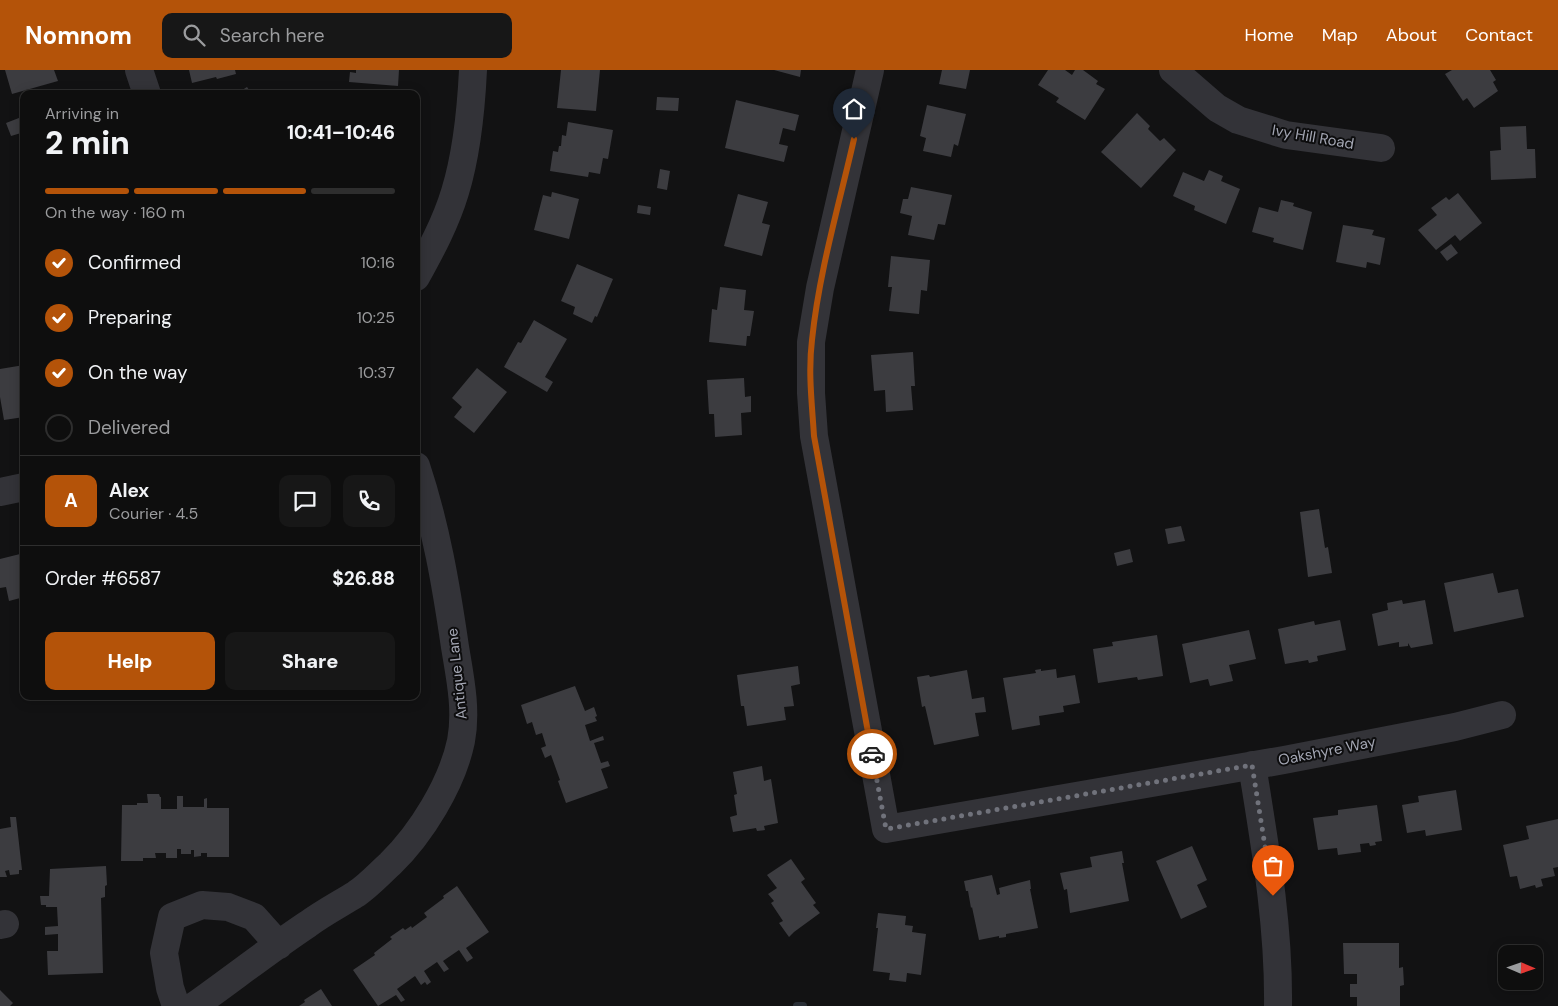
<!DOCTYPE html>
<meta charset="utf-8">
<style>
body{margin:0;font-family:"DM Sans",sans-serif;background:#171717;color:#f1f3f6;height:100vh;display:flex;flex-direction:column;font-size:19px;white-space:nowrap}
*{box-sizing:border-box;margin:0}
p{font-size:16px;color:#9b9c9e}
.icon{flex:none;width:28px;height:28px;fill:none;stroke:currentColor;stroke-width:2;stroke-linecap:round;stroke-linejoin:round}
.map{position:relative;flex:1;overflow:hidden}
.panel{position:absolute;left:20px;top:20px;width:400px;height:610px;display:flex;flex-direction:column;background:#0e0e0e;border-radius:10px;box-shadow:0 2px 12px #0003,0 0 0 1px #2e2e2e}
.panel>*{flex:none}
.needle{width:32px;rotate:92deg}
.controls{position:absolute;left:1498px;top:875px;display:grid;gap:10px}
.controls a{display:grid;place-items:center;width:45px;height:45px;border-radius:10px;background:#0e0e0e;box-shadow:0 2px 12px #0003,0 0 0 1px #2e2e2e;font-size:25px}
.pin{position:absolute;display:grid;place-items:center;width:42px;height:42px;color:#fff;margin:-51px -21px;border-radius:50% 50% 50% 0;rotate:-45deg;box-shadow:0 0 5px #0007}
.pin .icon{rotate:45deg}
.courier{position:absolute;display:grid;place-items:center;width:50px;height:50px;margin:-25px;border:4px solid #b45309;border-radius:50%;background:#fff;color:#222;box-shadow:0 1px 6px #0007}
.head em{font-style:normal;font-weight:800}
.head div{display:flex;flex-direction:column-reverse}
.head{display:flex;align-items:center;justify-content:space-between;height:85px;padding:0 25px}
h1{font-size:32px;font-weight:800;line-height:38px}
.bar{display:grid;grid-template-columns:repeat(4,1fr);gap:8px 5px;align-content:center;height:60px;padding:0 25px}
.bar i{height:6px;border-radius:4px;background:#2e2e2e}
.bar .current{background:#b45309}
.bar p{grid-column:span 4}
.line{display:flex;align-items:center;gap:12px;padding:0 25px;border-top:1px solid #2e2e2e}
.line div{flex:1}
.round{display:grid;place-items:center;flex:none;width:52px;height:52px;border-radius:10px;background:#171717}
ol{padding:0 25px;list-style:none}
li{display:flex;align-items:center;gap:15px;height:55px}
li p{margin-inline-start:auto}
li .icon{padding:5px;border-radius:50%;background:#b45309;color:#fff;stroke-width:4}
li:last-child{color:#9b9c9e}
li i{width:28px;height:28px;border:2px solid #2e2e2e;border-radius:50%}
.primary-button{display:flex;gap:10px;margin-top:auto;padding:10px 25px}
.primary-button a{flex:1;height:58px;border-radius:10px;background:#b45309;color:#fff;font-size:20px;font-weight:800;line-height:58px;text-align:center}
.primary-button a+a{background:#171717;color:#f1f3f6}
header{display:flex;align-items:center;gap:30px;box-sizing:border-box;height:70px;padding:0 25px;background:#b45309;color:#fff}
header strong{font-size:24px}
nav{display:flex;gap:28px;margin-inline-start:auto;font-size:18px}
.search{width:350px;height:45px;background:#171717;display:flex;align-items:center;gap:12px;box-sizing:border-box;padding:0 18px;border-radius:10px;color:#9b9c9e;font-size:19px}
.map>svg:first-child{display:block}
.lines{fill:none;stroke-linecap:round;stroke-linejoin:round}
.stream{stroke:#292e36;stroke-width:8}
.building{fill:#3c3c40}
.minor{stroke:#333338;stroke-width:28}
.done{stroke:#70727b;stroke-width:5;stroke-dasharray:0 9}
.route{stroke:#b45309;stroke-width:6}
.labels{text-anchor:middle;stroke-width:4;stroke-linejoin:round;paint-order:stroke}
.street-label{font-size:15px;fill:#a3a6b3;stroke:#0d0d0e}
</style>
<header>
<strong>Nomnom</strong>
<div class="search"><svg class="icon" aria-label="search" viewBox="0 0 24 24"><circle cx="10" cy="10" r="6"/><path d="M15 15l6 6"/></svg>Search here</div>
<nav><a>Home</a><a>Map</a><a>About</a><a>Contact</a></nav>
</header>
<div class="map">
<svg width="1558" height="936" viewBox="0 0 1558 936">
<rect width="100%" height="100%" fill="#121213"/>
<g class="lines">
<path class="stream" d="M 797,936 L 803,936"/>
</g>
<path class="building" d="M 5,0 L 54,0 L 58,11 L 12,24 Z
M 189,0 L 235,0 L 236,4 L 217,9 L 216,7 L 192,13 Z
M 356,0 L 399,0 L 398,16 L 349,12 L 350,2 L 356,3 Z
M 561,0 L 600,0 L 596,41 L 557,38 Z
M 774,0 L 801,0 L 800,7 Z
M 942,0 L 970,0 L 966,19 L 939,14 Z
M 1048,0 L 1065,0 L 1072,5 L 1075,0 L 1083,0 L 1098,11 L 1096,14 L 1105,19 L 1085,50 L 1056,32 L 1059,28 L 1038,15 Z
M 1452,0 L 1490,0 L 1496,10 L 1493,12 L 1498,21 L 1474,38 L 1467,28 L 1463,31 L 1445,4 Z
M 247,17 L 252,24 L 236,24 Z
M 657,27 L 679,28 L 678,41 L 656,40 Z
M 736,30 L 799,45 L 795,61 L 783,58 L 779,74 L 788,76 L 784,92 L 725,78 Z
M 927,35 L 966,44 L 958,76 L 954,74 L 951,87 L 923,81 L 926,68 L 920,66 Z
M 1137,43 L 1150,56 L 1148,59 L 1160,71 L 1164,68 L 1176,80 L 1141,118 L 1101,82 Z
M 24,46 L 24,70 L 21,63 L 11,66 L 6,53 Z
M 568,52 L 613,60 L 608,89 L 603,88 L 600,104 L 589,102 L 588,107 L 550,101 L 553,81 L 558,82 L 559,76 L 561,76 L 562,65 L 566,66 Z
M 1526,56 L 1527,79 L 1535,79 L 1536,108 L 1491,110 L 1490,81 L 1501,80 L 1500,57 Z
M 660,99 L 670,101 L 667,120 L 657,118 Z
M 1209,100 L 1223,106 L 1221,111 L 1240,119 L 1226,154 L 1194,140 L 1195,136 L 1173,126 L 1183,102 L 1204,111 Z
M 911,117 L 952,125 L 945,155 L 938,154 L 934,170 L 908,165 L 912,146 L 900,143 L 903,129 L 908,129 Z
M 552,122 L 579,129 L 569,169 L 534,160 L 543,125 L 551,127 Z
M 1458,123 L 1482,153 L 1460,171 L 1455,165 L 1436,180 L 1418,160 L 1437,145 L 1431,138 L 1446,127 L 1449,130 Z
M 738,124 L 768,132 L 762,153 L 770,155 L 762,186 L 724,176 Z
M 1281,130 L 1294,133 L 1293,136 L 1312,142 L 1303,180 L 1273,172 L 1274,168 L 1252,162 L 1259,137 L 1278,142 Z
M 638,135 L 651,137 L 650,145 L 637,143 Z
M 1343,155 L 1374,160 L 1372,165 L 1385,168 L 1380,195 L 1367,192 L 1366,198 L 1336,192 Z
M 1451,174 L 1458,183 L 1447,191 L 1440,182 Z
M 891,186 L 930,190 L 927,221 L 921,220 L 919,244 L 889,241 L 892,217 L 888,217 Z
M 577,194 L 613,209 L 597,247 L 595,246 L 592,253 L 573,244 L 575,237 L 561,231 Z
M 720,217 L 746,220 L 744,240 L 754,241 L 750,266 L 747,266 L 746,276 L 709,272 L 712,239 L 717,240 Z
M 534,250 L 567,269 L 545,307 L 553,312 L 547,322 L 504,297 L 518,272 L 521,273 Z
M 913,282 L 915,316 L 911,316 L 913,340 L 886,342 L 885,320 L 874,321 L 871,285 Z
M 24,295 L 24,347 L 4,350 L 0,327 L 0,299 Z
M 477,298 L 507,322 L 474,363 L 454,347 L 462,337 L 452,328 Z
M 744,308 L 745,327 L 751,326 L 751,342 L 741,343 L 742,365 L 715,367 L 714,344 L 709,344 L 707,310 Z
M 1319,439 L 1325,478 L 1328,477 L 1332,503 L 1308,507 L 1300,442 Z
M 1181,456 L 1185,471 L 1168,474 L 1165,459 Z
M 1130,479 L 1133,492 L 1117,496 L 1114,483 Z
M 24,483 L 24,527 L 9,531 L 6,517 L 0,518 L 0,489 Z
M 1493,503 L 1498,523 L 1518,519 L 1524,547 L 1454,562 L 1444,513 Z
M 1402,530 L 1403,534 L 1425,530 L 1433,574 L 1411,578 L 1408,573 L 1408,576 L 1399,577 L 1399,572 L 1378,576 L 1372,544 L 1388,540 L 1387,533 Z
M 1340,550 L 1346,580 L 1317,586 L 1318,591 L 1309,593 L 1308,590 L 1285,594 L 1278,559 L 1314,551 L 1315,555 Z
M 1249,560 L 1256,589 L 1229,595 L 1233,611 L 1210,616 L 1208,609 L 1190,613 L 1182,574 Z
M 1157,565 L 1163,606 L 1138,610 L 1137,607 L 1098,613 L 1093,579 L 1113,576 L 1112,572 Z
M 798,596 L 800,614 L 791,616 L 794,636 L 784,637 L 786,650 L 747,656 L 744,636 L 741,636 L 737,605 Z
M 1041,599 L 1041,601 L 1056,599 L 1057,608 L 1075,605 L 1080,633 L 1063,636 L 1064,642 L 1039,646 L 1040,655 L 1012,660 L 1003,608 L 1036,603 L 1035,600 Z
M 967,600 L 972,629 L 984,627 L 986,642 L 975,643 L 979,666 L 934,675 L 925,636 L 922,637 L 917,607 L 929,605 L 930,607 Z
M 575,616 L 585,641 L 594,637 L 597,646 L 595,647 L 597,651 L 585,655 L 590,671 L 603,666 L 604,670 L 594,673 L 601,693 L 608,691 L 610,696 L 601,699 L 608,718 L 566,733 L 558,711 L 560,710 L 551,685 L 545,688 L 541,678 L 546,676 L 542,663 L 536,665 L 532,652 L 527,654 L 521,635 Z
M 762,696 L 764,711 L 771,709 L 778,753 L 764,756 L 765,760 L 757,761 L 756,758 L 733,762 L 730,747 L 737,745 L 734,725 L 737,724 L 733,702 Z
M 1456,720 L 1462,760 L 1426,766 L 1425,760 L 1407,763 L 1402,735 L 1419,732 L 1418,726 Z
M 147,724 L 159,724 L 160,727 L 161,727 L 161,739 L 177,739 L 177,726 L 183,726 L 183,737 L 204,737 L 204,729 L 207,728 L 207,738 L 229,738 L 229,787 L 207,787 L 207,783 L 201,783 L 201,786 L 194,787 L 194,780 L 191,780 L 191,784 L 181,784 L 181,779 L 177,779 L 177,788 L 166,788 L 166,783 L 155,783 L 156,788 L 143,788 L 143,791 L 121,791 L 122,735 L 137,735 L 137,733 L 148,733 Z
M 1377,735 L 1382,771 L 1375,772 L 1376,775 L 1370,776 L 1369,773 L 1360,774 L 1361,782 L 1338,785 L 1337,778 L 1318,780 L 1313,748 L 1338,745 L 1338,740 Z
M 10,747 L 16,747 L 22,800 L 19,800 L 19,804 L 10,805 L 9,800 L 5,801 L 7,807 L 0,807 L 0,759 L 11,757 Z
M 1558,749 L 1558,797 L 1553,798 L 1555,806 L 1541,809 L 1543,816 L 1536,818 L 1535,815 L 1520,819 L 1517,806 L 1510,807 L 1503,775 L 1529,769 L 1526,756 Z
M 1192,776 L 1207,810 L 1197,815 L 1207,837 L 1181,849 L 1156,791 Z
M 1122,781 L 1124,793 L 1122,793 L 1129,831 L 1070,843 L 1067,819 L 1064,820 L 1060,803 L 1092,797 L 1090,787 Z
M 791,789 L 805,809 L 801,812 L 816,833 L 813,835 L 820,843 L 794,862 L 789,867 L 779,853 L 783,851 L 771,833 L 774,831 L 768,824 L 777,818 L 767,805 Z
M 106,796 L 107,815 L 105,816 L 105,827 L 101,828 L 103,903 L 48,905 L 47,881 L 58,881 L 58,864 L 45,865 L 45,857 L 58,856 L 57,837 L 46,837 L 46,835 L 41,835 L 40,826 L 49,826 L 50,799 Z
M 992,805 L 997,825 L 1000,824 L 999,818 L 1030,810 L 1031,819 L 1030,819 L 1038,858 L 1006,864 L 1006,867 L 999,868 L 999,866 L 979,870 L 972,837 L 971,838 L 968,821 L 966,821 L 964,811 Z
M 457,816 L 489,862 L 466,878 L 473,888 L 467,892 L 459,880 L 443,891 L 449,899 L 444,902 L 437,892 L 424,901 L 431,912 L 427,915 L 425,912 L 421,915 L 415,906 L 397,919 L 405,930 L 401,932 L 396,925 L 378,936 L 353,900 L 375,885 L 374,883 L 392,869 L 390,867 L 403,858 L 405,860 L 411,856 L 412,858 L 427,847 L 424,843 L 444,828 L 443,826 Z
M 878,843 L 906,846 L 905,855 L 913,856 L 912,862 L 926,864 L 921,905 L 907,903 L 906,912 L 889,910 L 890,903 L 873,901 L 878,858 L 876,858 Z
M 1343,873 L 1399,873 L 1399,898 L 1403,897 L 1404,915 L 1400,916 L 1400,936 L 1357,936 L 1357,927 L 1350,927 L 1350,914 L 1357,914 L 1357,904 L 1344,904 Z
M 321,919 L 332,936 L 299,936 L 305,932 L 304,930 Z
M 0,920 L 13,933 L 10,936 L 0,936 Z"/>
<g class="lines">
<path class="minor" d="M 139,0 L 147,24
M 870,0 L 820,218 L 811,272 L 811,323 L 814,366 L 886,759 L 1284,690 L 1455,657 L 1502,645
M 1173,0 L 1217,38 L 1238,50 L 1286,65 L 1381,78
M 416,207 C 431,180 446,152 455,122 C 467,83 471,41 473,0
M 0,422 L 24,417
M 1252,695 C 1265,776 1279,854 1278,936
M 0,855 L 5,854
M 176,936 L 170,918 L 164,883 L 172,847 L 202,835 L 228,837 L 254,847 L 279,875
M 194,936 C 232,909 269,880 308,854 C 323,843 340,834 356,824 C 368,816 379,804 390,794 C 421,764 452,714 461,671 C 467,640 460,607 455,577 C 446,515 436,456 416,396"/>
</g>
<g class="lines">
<path class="done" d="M 872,684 L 886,759 L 1252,695 L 1273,826"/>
<path class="route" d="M 854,69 C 839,135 819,202 812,270 C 808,302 812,334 814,366 L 872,684"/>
</g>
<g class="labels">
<g class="street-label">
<text transform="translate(1313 67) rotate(10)" y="5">Ivy Hill Road</text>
<text transform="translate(457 604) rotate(-96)" y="5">Antique Lane</text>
<text transform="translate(1327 681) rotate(-11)" y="5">Oakshyre Way</text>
</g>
</g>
</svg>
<div class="controls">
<a><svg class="needle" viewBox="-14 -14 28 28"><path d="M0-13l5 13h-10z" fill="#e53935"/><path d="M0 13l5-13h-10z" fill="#9b9c9e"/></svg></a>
</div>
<div class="pin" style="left:1273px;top:826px;background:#ea580c"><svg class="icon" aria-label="bag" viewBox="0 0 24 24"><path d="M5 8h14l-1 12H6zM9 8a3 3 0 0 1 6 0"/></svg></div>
<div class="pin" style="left:854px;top:69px;background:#1f2937"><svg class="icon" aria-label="home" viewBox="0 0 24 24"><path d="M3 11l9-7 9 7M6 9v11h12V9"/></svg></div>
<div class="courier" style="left:872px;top:684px"><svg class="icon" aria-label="car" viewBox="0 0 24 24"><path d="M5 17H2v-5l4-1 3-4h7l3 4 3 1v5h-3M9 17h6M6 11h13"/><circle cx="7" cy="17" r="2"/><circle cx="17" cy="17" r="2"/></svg></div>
<section class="panel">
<div class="head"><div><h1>2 min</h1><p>Arriving in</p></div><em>10:41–10:46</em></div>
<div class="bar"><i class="current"></i><i class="current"></i><i class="current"></i><i></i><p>On the way · 160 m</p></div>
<ol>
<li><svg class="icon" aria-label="check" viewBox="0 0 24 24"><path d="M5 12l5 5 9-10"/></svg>Confirmed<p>10:16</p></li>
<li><svg class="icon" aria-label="check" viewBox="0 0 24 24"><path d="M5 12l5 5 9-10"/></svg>Preparing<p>10:25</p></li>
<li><svg class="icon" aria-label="check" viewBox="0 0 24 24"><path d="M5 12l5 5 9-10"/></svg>On the way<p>10:37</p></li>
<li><i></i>Delivered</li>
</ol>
<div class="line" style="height:90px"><b class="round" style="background:#b45309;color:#fff">A</b><div><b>Alex</b><p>Courier · 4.5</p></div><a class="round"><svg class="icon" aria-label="chat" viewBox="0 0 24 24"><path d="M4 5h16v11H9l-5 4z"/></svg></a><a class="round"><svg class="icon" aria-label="phone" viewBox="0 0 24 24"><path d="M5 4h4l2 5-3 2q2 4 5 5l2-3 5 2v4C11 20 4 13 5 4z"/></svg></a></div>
<div class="line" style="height:65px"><div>Order #6587</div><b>$26.88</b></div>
<div class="primary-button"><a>Help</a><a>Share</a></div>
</section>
</div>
